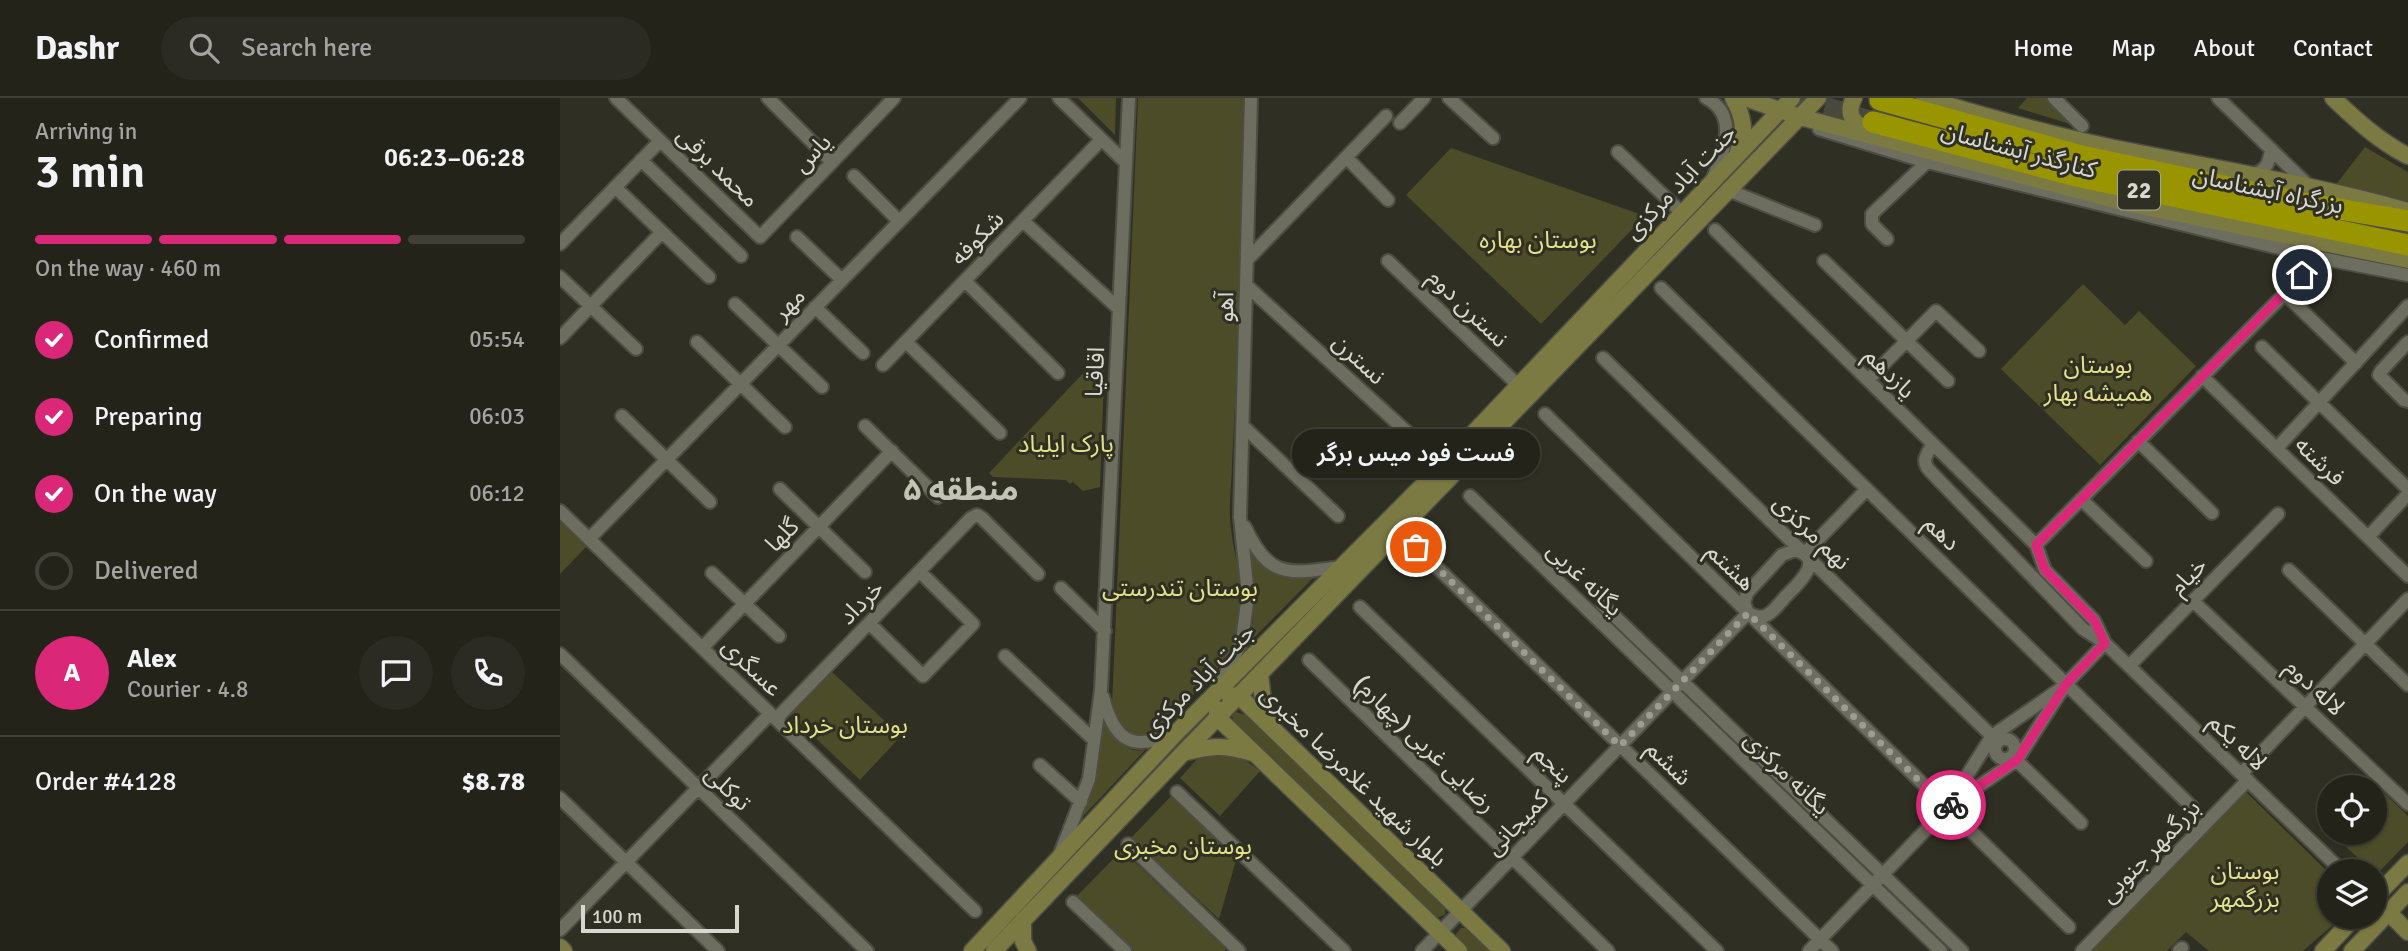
<!DOCTYPE html>
<meta charset="utf-8">
<style>
body{margin:0;font-family:Signika,"Noto Sans Arabic",sans-serif;background:#2b2b23;color:#f1f3f6;height:100vh;display:flex;flex-direction:column;font-size:26px;white-space:nowrap}
*{box-sizing:border-box;margin:0}
p{font-size:23px;color:#a3a4a2}
.icon{flex:none;width:38px;height:38px;fill:none;stroke:currentColor;stroke-width:2;stroke-linecap:round;stroke-linejoin:round}
.map{position:relative;flex:1;overflow:hidden}
.panel{display:flex;flex-direction:column;background:#23231a;width:560px}
.panel>*{flex:none}
.tools{position:absolute;left:1757px;top:677px;display:grid;gap:14px}
.tools a{display:grid;place-items:center;width:70px;height:70px;border-radius:50%;background:#23231a;box-shadow:0 2px 5px #0004,0 0 0 2px #404039;font-size:35px}
.scale{position:absolute;left:21px;bottom:18px;width:158px;box-sizing:border-box;padding-left:7px;border:4px solid #d7d8d0;border-top:0;font-size:19px;line-height:24px;white-space:nowrap;color:#d7d8d0;-webkit-text-stroke:5px #2f2f23;paint-order:stroke}
.pin{position:absolute;display:grid;place-items:center;width:60px;height:60px;color:#fff;margin:-30px;border:4px solid #fff;border-radius:50%;box-shadow:0 2px 7px #0007}
.courier{position:absolute;display:grid;place-items:center;width:70px;height:70px;margin:-35px;border:5px solid #db2777;border-radius:50%;background:#fff;color:#222;box-shadow:0 2px 9px #0007}
.bubble{position:absolute;height:49px;border-radius:24px;background:#23231a;box-shadow:0 2px 5px #0004,0 0 0 2px #404039;font-size:23px;font-weight:600;line-height:49px;text-align:center}
.summary em{font-style:normal;font-weight:600}
.summary div{display:flex;flex-direction:column-reverse}
.summary{display:flex;align-items:center;justify-content:space-between;height:119px;padding:0 35px}
h1{font-size:46px;font-weight:600;line-height:52px}
.bar{display:grid;grid-template-columns:repeat(4,1fr);gap:10px 7px;align-content:center;height:84px;padding:0 35px}
.bar i{height:9px;border-radius:5px;background:#404039}
.bar .selected{background:#db2777}
.bar p{grid-column:span 4}
.line{display:flex;align-items:center;gap:18px;padding:0 35px;border-top:2px solid #404039}
.line div{flex:1}
.round{display:grid;place-items:center;flex:none;width:74px;height:74px;border-radius:37px;background:#2b2b23}
ol{padding:0 35px;list-style:none}
li{display:flex;align-items:center;gap:21px;height:77px}
li p{margin-inline-start:auto}
li .icon{padding:7px;border-radius:50%;background:#db2777;color:#fff;stroke-width:4}
li:last-child{color:#a3a4a2}
li i{width:38px;height:38px;border:4px solid #404039;border-radius:50%}
header{display:flex;align-items:center;gap:42px;box-sizing:border-box;height:98px;padding:0 35px;background:#23231a;border-bottom:2px solid #404039}
header strong{font-size:33px}
nav{display:flex;gap:38px;margin-inline-start:auto;font-size:24px}
.search{width:490px;height:63px;background:#2b2b23;display:flex;align-items:center;gap:18px;box-sizing:border-box;padding:0 24px;border-radius:38px;color:#a3a4a2;font-size:26px}
main{display:flex;flex:1;min-height:0}
.map>svg:first-child{display:block}
.green{fill:#4d4c28}
.lines{fill:none;stroke-linecap:round;stroke-linejoin:round}
.highway-tunnel{stroke:#48483d;stroke-width:21;stroke-dasharray:21 10;stroke-linecap:butt}
.street-casing{stroke:#4d4d43;stroke-width:16}
.secondary-casing{stroke:#4d4d43;stroke-width:19}
.highway-casing{stroke:#4d4d43;stroke-width:24}
.street{stroke:#6e6e60;stroke-width:12}
.secondary{stroke:#7b7a43;stroke-width:16}
.highway{stroke:#999500;stroke-width:21}
.done{stroke:#9c9d93;stroke-width:7;stroke-dasharray:0 12.6}
.route{stroke:#db2777;stroke-width:9}
.labels{text-anchor:middle;stroke-width:6;stroke-linejoin:round;paint-order:stroke}
.shield{fill:#2f2f23;stroke:#a5a59c;stroke-width:2}
.shield-label{font-size:23px;font-weight:bold;fill:#d7d8d0}
.street-label{font-size:24px;fill:#d7d8d0;stroke:#2f2f23}
.park-label{font-size:24px;fill:#e3e289;stroke:#2f2f23}
.district-label{font-size:32px;font-weight:bold;fill:#c3c3b4;stroke:#2f2f23}
</style>
<header>
<strong>Dashr</strong>
<div class="search"><svg class="icon" aria-label="search" viewBox="0 0 24 24"><circle cx="10" cy="10" r="6"/><path d="M15 15l6 6"/></svg>Search here</div>
<nav><a>Home</a><a>Map</a><a>About</a><a>Contact</a></nav>
</header>
<main>
<section class="panel">
<div class="summary"><div><h1>3 min</h1><p>Arriving in</p></div><em>06:23–06:28</em></div>
<div class="bar"><i class="selected"></i><i class="selected"></i><i class="selected"></i><i></i><p>On the way · 460 m</p></div>
<ol>
<li><svg class="icon" aria-label="check" viewBox="0 0 24 24"><path d="M5 12l5 5 9-10"/></svg>Confirmed<p>05:54</p></li>
<li><svg class="icon" aria-label="check" viewBox="0 0 24 24"><path d="M5 12l5 5 9-10"/></svg>Preparing<p>06:03</p></li>
<li><svg class="icon" aria-label="check" viewBox="0 0 24 24"><path d="M5 12l5 5 9-10"/></svg>On the way<p>06:12</p></li>
<li><i></i>Delivered</li>
</ol>
<div class="line" style="height:126px"><b class="round" style="background:#db2777;color:#fff">A</b><div><b>Alex</b><p>Courier · 4.8</p></div><a class="round"><svg class="icon" aria-label="chat" viewBox="0 0 24 24"><path d="M4 5h16v11H9l-5 4z"/></svg></a><a class="round"><svg class="icon" aria-label="phone" viewBox="0 0 24 24"><path d="M5 4h4l2 5-3 2q2 4 5 5l2-3 5 2v4C11 20 4 13 5 4z"/></svg></a></div>
<div class="line" style="height:91px"><div>Order #4128</div><b>$8.78</b></div>
</section>
<div class="map">
<svg width="1848" height="853" viewBox="0 0 1848 853">
<rect width="100%" height="100%" fill="#2f2f23"/>
<path class="green" d="M 518,0 L 556,0 L 555,37 Z
M 578,0 L 683,0 C 683,83 683,166 678,250 C 676,288 674,327 672,366 C 672,384 669,402 670,419 C 672,462 691,493 678,540 C 672,561 616,615 598,631 C 580,648 554,628 552,608 Z
M 1467,0 L 1490,0 L 1513,27 L 1458,10 Z
M 1805,49 L 1848,74 L 1848,104 L 1771,93 Z
M 891,50 L 1085,118 L 981,226 L 846,97 Z
M 1523,186 L 1565,227 L 1579,213 L 1636,268 L 1540,367 L 1441,271 Z
M 545,252 L 540,389 L 523,393 L 513,384 L 510,386 L 506,382 L 433,379 L 429,375 Z
M 0,422 L 27,448 L 0,476 Z
M 689,449 C 717,473 717,482 756,477 L 679,555 C 682,550 687,545 689,540 C 698,517 692,473 689,449 Z
M 271,573 L 341,638 L 300,682 L 230,616 Z
M 541,612 C 550,632 560,656 585,652 L 516,726 C 534,681 540,660 541,612 Z
M 676,614 L 686,617 L 700,629 L 885,807 L 885,817 L 876,820 L 675,627 L 672,618 Z
M 649,652 L 677,656 L 700,673 L 660,718 L 620,680 L 640,658 Z
M 1685,693 L 1769,775 L 1769,819 L 1782,819 L 1743,853 L 1649,853 L 1626,834 L 1607,853 L 1528,853 Z
M 613,696 L 677,759 L 659,821 L 571,740 Z
M 1826,697 L 1848,718 L 1848,744 L 1816,777 L 1781,744 L 1789,735 L 1815,735 L 1815,708 Z
M 562,752 L 665,850 L 665,853 L 574,853 L 517,798 Z
M 901,830 L 909,830 L 934,853 L 905,853 L 897,843 L 896,836 Z"/>
<g class="lines">
<path class="highway-tunnel" d="M 1235,0 L 1310,23"/>
<g class="street-casing">
<path id="street" d="M 56,0 L 200,139 L 334,0
M 208,0 L 272,64
M 499,0 L 566,65
M 889,0 L 933,40
M 1146,0 C 1179,17 1164,53 1153,80
M 1494,0 L 1522,28
M 1658,0 L 1751,90
M 840,25 L 864,0
M 1259,31 L 1367,64 L 1760,160 L 1848,177
M 1058,54 L 1122,115
M 786,59 L 828,102
M 81,62 L 181,158
M 294,78 L 339,123
M 1691,78 C 1706,72 1709,67 1711,51
M 55,89 L 149,179
M 1168,92 L 1255,127
M 463,123 L 559,211
M 1155,132 L 1476,447 L 1485,472 L 1534,522 L 1545,545
M 237,139 L 282,182
M 1327,141 L 1312,126 L 1312,116 L 1367,64
M 0,146 L 100,43
M 687,162 L 826,18
M 828,163 L 959,288
M 1264,163 L 1388,283
M 0,179 L 76,251
M 405,183 L 498,275
M 686,187 L 883,367
M 1101,190 L 1633,710
M 1724,195 L 1796,265
M 175,206 L 262,289
M 255,209 L 303,255
M 0,240 L 102,134
M 137,244 L 225,329
M 346,244 L 440,335
M 1848,244 L 1821,273 L 1819,277 L 1844,302 L 1848,303
M 1702,249 L 1848,391
M 1043,260 L 1438,644
M 323,267 L 541,42
M 1642,278 L 1848,478
M 1308,282 L 1376,213 L 1419,253
M 985,316 L 1509,829
M 62,318 L 150,404
M 305,328 L 378,399
M 683,328 L 778,418
M 1578,343 L 1652,415
M 1372,347 C 1366,358 1361,363 1370,373 L 1523,531 L 1545,545 L 1783,774
M 1717,350 L 1848,208
M 220,391 L 305,474
M 910,398 L 1381,853
M 1521,401 L 1586,463
M 0,413 L 415,813
M 685,429 C 710,483 730,475 782,469
M 1808,439 L 1848,396
M 29,441 L 460,0
M 1476,447 L 1760,160
M 856,449 L 1272,853
M 1235,452 C 1267,461 1237,487 1225,499 C 1220,505 1213,515 1205,518 C 1199,520 1194,518 1188,515 L 1184,505 L 1187,495 L 1222,457 Z
M 1244,456 L 1307,391
M 1729,472 L 1848,587
M 152,475 L 219,538
M 501,490 L 545,533
M 1633,503 L 1848,706
M 1043,507 L 1402,853
M 800,509 L 1157,853
M 309,525 L 363,578 L 413,526 L 360,474
M 142,550 L 332,353
M 0,556 L 307,853
M 445,558 L 534,642
M 749,562 L 1048,853
M 1569,568 L 1718,416
M 661,585 L 682,543 L 688,497 L 680,419 L 691,0
M 543,599 C 554,642 571,654 612,636
M 216,621 L 411,420 L 417,417 L 422,420 L 478,476
M1435 651a10 10 0 1 1 20 0a10 10 0 1 1-20 0Z
M 1452,658 L 1521,725
M 480,667 L 521,704
M 1681,676 L 1848,501
M 617,694 L 784,853
M 0,700 L 158,853
M 1389,706 L 1432,638 L 1500,591
M 568,746 L 679,853
M 500,756 L 529,681 L 541,592 L 569,0
M 513,804 L 565,853
M 0,832 L 210,616
M 862,853 L 1188,515
M 1249,853 L 1387,710 L 1457,662 L 1506,586 L 1545,545
M 1522,853 L 1688,682
M 1619,853 L 1622,850"/>
</g>
<g class="secondary-casing">
<path id="secondary" d="M 1173,0 C 1184,19 1186,33 1178,54
M 1185,0 L 1240,19 L 1570,106 L 1848,162
M 1294,0 C 1285,16 1294,26 1308,33
M 1364,0 C 1424,18 1484,35 1545,48 C 1646,69 1749,85 1848,113
M 1773,0 C 1797,23 1819,43 1848,58
M 700,576 L 704,611 L 710,628
M 669,597 L 679,598 L 942,853
M 657,611 L 657,619 L 899,853
M 623,655 C 650,648 664,646 692,655
M 1815,799 L 1848,765
M 1829,815 L 1848,834
M 463,822 L 463,843 L 468,853
M 0,849 L 4,853
M 412,853 L 617,634 L 883,367 L 1232,0
M 434,853 L 623,655 L 1258,0
M 1763,853 L 1795,819
M 1792,853 L 1848,794"/>
</g>
<g class="highway-casing">
<path id="highway" d="M 1320,2 L 1522,58 L 1744,105 L 1848,123
M 1313,24 L 1516,78 L 1848,147"/>
</g>
<use href="#street" class="street"/>
<use href="#secondary" class="secondary"/>
<use href="#highway" class="highway"/>
</g>
<g class="lines">
<path class="done" d="M 856,449 L 1060,648 L 1188,515 L 1387,710 L 1391,707"/>
<path class="route" d="M 1391,707 L 1457,662 L 1506,586 L 1545,545 L 1534,522 L 1485,472 L 1476,447 L 1742,177"/>
</g>
<g class="labels">
<rect class="shield" x="1558" y="72.5" width="42" height="39" rx="5"/>
<g class="shield-label">
<text x="1579" y="100">22</text>
</g>
<g class="street-label">
<text transform="translate(1459 52) rotate(15)" y="8">کنارگذر آبشناسان</text>
<text transform="translate(252 55) rotate(-46)" y="8">یاس</text>
<text transform="translate(158 69) rotate(44)" y="8">محمد برقی</text>
<text transform="translate(1120 84) rotate(-46)" y="8">جنت آباد مرکزی</text>
<text transform="translate(1708 92) rotate(12)" y="8">بزرگراه آبشناسان</text>
<text transform="translate(417 140) rotate(-46)" y="8">شکوفه</text>
<text transform="translate(229 206) rotate(-46)" y="8">مهر</text>
<text transform="translate(665 209) rotate(-89)" y="8">آهو</text>
<text transform="translate(908 210) rotate(44)" y="8">نسترن دوم</text>
<text transform="translate(799 261) rotate(43)" y="8">نسترن</text>
<text transform="translate(535 274) rotate(-87)" y="8">اقاقیا</text>
<text transform="translate(1330 275) rotate(45)" y="8">یازدهم</text>
<text transform="translate(1760 363) rotate(44)" y="8">فرشته</text>
<text transform="translate(1252 434) rotate(44)" y="8">نهم مرکزی</text>
<text transform="translate(1382 435) rotate(44)" y="8">دهم</text>
<text transform="translate(222 437) rotate(-46)" y="8">گلها</text>
<text transform="translate(1171 469) rotate(44)" y="8">هشتم</text>
<text transform="translate(1628 478) rotate(-46)" y="8">خیام</text>
<text transform="translate(1025 481) rotate(44)" y="8">یگانه غربی</text>
<text transform="translate(301 504) rotate(-45)" y="8">خرداد</text>
<text transform="translate(192 569) rotate(44)" y="8">عسگری</text>
<text transform="translate(638 582) rotate(-45)" y="8">جنت آباد مرکزی</text>
<text transform="translate(1755 589) rotate(43)" y="8">لاله دوم</text>
<text transform="translate(1678 644) rotate(44)" y="8">لاله یکم</text>
<text transform="translate(865 646) rotate(44)" y="8">رضایی غربی (چهارم)</text>
<text transform="translate(1109 665) rotate(44)" y="8">ششم</text>
<text transform="translate(993 666) rotate(44)" y="8">پنجم</text>
<text transform="translate(1227 675) rotate(44)" y="8">یگانه مرکزی</text>
<text transform="translate(794 678) rotate(44)" y="8">بلوار شهید غلامرضا مخبری</text>
<text transform="translate(168 690) rotate(44)" y="8">توکلی</text>
<text transform="translate(957 725) rotate(-46)" y="8">کمیجانی</text>
<text transform="translate(1590 753) rotate(-46)" y="8">بزرگمهر جنوبی</text>
</g>
<g class="park-label">
<text x="978" y="150">بوستان بهاره</text>
<text x="1538" y="275">بوستان<tspan x="1538" dy="28">همیشه بهار</tspan></text>
<text x="506" y="354">پارک ایلیاد</text>
<text x="620" y="498">بوستان تندرستی</text>
<text x="285" y="635">بوستان خرداد</text>
<text x="623" y="756">بوستان مخبری</text>
<text x="1685" y="781">بوستان<tspan x="1685" dy="28">بزرگمهر</tspan></text>
</g>
<g class="district-label">
<text x="401" y="402">منطقه ۵</text>
</g>
</g>
</svg>
<div class="tools">
<a><svg class="icon" aria-label="locate" viewBox="0 0 24 24"><circle cx="12" cy="12" r="6"/><path d="M12 2v4M12 18v4M2 12h4M18 12h4"/></svg></a>
<a><svg class="icon" aria-label="layers" viewBox="0 0 24 24"><path d="M12 4l9 5-9 5-9-5zM3 14l9 5 9-5"/></svg></a>
</div>
<div class="scale">100 m</div>
<div class="pin" style="left:856px;top:449px;background:#ea580c"><svg class="icon" aria-label="bag" viewBox="0 0 24 24"><path d="M5 8h14l-1 12H6zM9 8a3 3 0 0 1 6 0"/></svg></div>
<div class="pin" style="left:1742px;top:177px;background:#1f2937"><svg class="icon" aria-label="home" viewBox="0 0 24 24"><path d="M3 11l9-7 9 7M6 9v11h12V9"/></svg></div>
<div class="courier" style="left:1391px;top:707px"><svg class="icon" aria-label="bike" viewBox="0 0 24 24"><circle cx="6" cy="16" r="4"/><circle cx="18" cy="16" r="4"/><path d="M6 16l4-8h5l3 8M10 8l3 8H6M13 5h3"/></svg></div>
<div class="bubble" style="left:732px;top:331px;width:248px">فست فود میس برگر</div>
</div>
</main>
